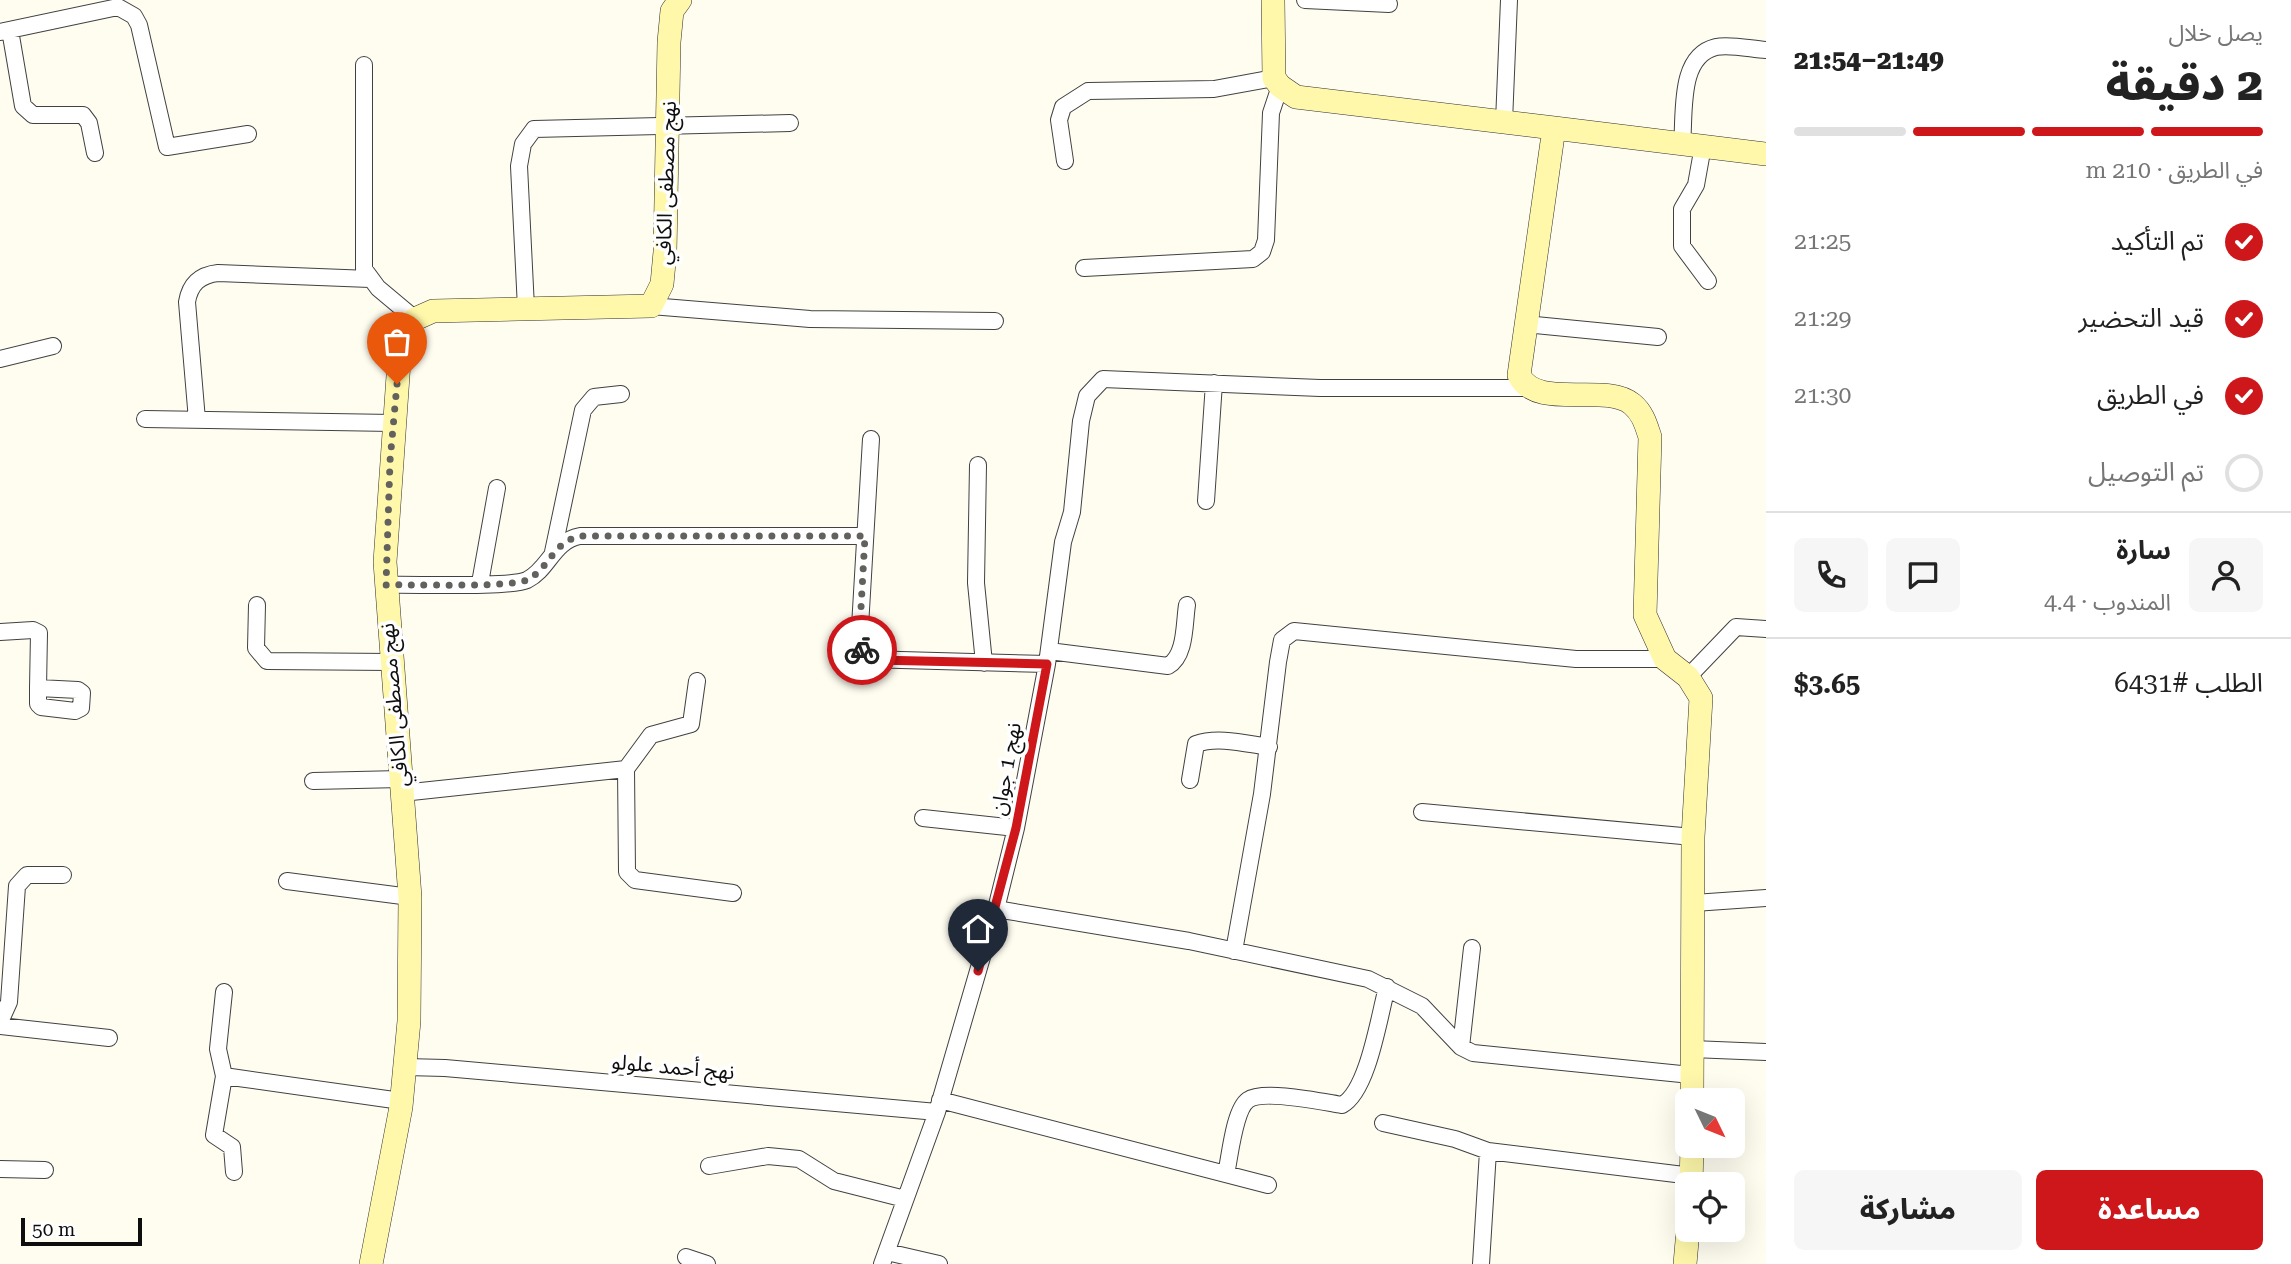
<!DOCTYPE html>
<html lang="ar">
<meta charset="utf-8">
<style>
body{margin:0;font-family:"Roboto Serif","Noto Sans Arabic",serif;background:#f6f6f6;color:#222;direction:rtl;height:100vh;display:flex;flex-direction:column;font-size:26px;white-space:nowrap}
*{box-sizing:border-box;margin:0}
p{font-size:23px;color:#767676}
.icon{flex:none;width:38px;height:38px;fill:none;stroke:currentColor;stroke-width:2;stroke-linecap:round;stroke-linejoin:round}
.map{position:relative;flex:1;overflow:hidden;direction:ltr}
.side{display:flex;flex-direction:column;background:#fff;width:525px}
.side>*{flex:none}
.needle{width:46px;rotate:133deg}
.tools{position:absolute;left:1675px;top:1088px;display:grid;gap:14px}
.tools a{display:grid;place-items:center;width:70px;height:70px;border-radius:10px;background:#fff;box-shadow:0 7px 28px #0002;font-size:35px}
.scale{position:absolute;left:21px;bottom:18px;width:121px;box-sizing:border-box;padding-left:7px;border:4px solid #0e0e0e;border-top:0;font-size:19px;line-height:24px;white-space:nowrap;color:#0e0e0e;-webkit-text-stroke:5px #fff;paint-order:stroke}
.pin{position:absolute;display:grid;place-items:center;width:60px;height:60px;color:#fff;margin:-72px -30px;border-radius:50% 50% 50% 0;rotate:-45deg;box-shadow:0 0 7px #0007}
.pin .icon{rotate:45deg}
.courier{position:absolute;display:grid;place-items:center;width:70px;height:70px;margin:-35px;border:5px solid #ce171b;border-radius:50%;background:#fff;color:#222;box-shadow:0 2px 9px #0007}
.headline em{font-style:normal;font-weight:800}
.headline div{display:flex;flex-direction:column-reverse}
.headline{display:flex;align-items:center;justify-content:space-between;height:119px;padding:0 28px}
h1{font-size:46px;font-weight:800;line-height:52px}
.bar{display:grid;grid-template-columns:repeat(4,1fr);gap:10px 7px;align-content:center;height:84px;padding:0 28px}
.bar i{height:9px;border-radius:5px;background:#e0e0e0}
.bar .on{background:#ce171b}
.bar p{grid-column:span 4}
.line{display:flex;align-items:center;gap:18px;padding:0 28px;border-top:2px solid #e0e0e0}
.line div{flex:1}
.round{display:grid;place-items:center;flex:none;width:74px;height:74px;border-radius:10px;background:#f6f6f6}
ol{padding:0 28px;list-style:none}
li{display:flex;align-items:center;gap:21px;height:77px}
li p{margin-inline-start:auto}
li .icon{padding:7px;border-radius:50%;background:#ce171b;color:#fff;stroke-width:4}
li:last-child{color:#767676}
li i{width:38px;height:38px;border:4px solid #e0e0e0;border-radius:50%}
.action{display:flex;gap:14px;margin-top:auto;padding:14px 28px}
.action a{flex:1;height:80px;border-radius:10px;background:#ce171b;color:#fff;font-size:28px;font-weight:800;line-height:80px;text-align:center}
.action a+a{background:#f6f6f6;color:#222}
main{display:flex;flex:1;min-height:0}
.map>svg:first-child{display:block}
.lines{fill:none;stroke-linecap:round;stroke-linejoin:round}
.street-casing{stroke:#414141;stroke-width:18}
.secondary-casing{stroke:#303030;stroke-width:24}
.street{stroke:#fff;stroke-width:16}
.secondary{stroke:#fff8ab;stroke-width:23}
.done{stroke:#62615d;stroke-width:7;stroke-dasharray:0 12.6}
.route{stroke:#ce171b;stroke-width:9}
.labels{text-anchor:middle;stroke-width:7;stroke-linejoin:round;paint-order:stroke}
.street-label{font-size:21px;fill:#0e0e0e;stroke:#fff}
</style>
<main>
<section class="side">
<div class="headline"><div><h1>2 دقيقة</h1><p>يصل خلال</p></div><em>21:49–21:54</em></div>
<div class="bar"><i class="on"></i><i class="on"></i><i class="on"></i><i></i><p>في الطريق · 210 m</p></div>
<ol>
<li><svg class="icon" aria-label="check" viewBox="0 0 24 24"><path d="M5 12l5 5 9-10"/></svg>تم التأكيد<p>21:25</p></li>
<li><svg class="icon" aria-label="check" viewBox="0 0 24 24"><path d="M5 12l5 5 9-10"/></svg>قيد التحضير<p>21:29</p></li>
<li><svg class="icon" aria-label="check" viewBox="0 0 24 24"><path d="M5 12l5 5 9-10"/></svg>في الطريق<p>21:30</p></li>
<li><i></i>تم التوصيل</li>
</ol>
<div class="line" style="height:126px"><a class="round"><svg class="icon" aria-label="person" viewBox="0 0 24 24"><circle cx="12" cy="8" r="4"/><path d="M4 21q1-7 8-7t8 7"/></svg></a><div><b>سارة</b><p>المندوب · 4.4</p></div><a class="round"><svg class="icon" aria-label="chat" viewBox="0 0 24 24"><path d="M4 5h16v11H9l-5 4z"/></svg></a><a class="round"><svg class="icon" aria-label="phone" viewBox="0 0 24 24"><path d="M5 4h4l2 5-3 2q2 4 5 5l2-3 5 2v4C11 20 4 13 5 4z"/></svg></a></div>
<div class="line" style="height:91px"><div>الطلب #6431</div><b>$3.65</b></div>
<div class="action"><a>مساعدة</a><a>مشاركة</a></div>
</section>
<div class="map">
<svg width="1766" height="1264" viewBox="0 0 1766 1264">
<rect width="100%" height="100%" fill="#fffcf0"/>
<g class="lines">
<g class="street-casing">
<path id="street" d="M 1305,0 L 1389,4
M 10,30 L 23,106 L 33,115 L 83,115 L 89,123 L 95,153
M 0,32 L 118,7 L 134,16 L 139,25 L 167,147 L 248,134
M 364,65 L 364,269 L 378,288 L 415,319
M 1504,122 L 1509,0
M 1682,144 C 1685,113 1678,56 1716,47 C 1730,44 1751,49 1766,50
M 1703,146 L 1696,185 L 1682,209 L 1682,246 L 1708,281
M 1065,161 L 1059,120 L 1063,107 L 1088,91 L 1214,89 L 1274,78
M 1084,268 L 1253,259 L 1262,252 L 1266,240 L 1271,113 L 1280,86
M 651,306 L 810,319 L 995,321
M 526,308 L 519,166 L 523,144 L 534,129 L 790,123
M 1525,324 L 1658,337
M 0,359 L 53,346
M 145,419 L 393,423
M 197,420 L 187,302 C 190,284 200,275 218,273 L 370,279
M 871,439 L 859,644 L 865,659 L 1047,664 L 1016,828 L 996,909 L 937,1112 L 882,1264
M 978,465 L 976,583 L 984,663
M 1206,501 L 1214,383
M 553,552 L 583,410 L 594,397 L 621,394
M 480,583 L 497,488
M 386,585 C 411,584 510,588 527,580 C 549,569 553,541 580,536 L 865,536
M 257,605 L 256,648 L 267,661 L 391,662
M 0,632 L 33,630 L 39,633 L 38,688
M 1049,651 L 1168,666 C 1186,656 1184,624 1187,605
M 1047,664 L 1063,542 L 1072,512 L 1081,421 L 1087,396 L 1103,379 L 1320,388 L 1530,388
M 1688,677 L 1736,627 L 1766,629
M 38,688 L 78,690 L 82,693 L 81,708 L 75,711 L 41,707 L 38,704 Z
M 626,769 L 651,735 L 691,724 L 697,681
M 1190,780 L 1196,744 C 1218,736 1247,744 1269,747
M 313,781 L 401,779
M 402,793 L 626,769 L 627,872 L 635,880 L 733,893
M 1422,812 L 1693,837
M 923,818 L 1016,828
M 287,881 L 410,897
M 1694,903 L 1766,898
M 996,909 L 1189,941 L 1368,979 L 1422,1006 L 1461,1047 L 1473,1053 L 1691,1075
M 1234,951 L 1262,794 L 1278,662 L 1282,640 L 1294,631 L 1576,659 L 1665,659
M 224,992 L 218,1049 L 224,1076 L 401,1101
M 0,1022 L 9,1002 L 17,886 L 27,875 L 63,875
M 0,1026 L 109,1038
M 1461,1047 L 1472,948
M 1692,1049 L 1766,1052
M 406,1067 L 445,1068 L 937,1112
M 224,1076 L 214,1135 L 232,1147 L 234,1172
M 940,1100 L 1268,1185
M 1383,1123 L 1455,1139 L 1488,1151 L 1692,1176
M 709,1166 L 768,1156 L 799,1159 L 834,1181 L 905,1199
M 0,1169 L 45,1170
M 1226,1174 C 1230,1157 1234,1110 1248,1100 C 1263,1089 1323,1102 1342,1105 C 1368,1091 1379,1017 1387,987
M 887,1252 L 939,1264
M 686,1257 L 707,1264
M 1481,1264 L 1488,1151"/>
</g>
<g class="secondary-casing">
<path id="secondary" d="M 1273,0 L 1274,78 L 1280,86 L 1296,97 L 1554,128 L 1519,375 C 1536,411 1605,382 1632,404 C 1643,413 1646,425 1650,437 L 1645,615 L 1665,659 L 1688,677 L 1701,698 L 1693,837 L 1692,1101
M 1554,128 L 1766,154
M 1691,1185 L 1692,1146
M 371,1264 L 401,1107 L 409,1021 L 410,897 L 385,562 L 401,333 L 415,319 L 433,311 L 651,306 L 662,284 L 665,252 L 669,42 L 672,11 L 680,0
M 1685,1264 L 1688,1230"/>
</g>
<use href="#street" class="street"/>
<use href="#secondary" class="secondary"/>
</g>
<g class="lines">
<path class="done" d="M 397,384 L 390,461 L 386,585 C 411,584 510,588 527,580 C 549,569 553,542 580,536 L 865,536 L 859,644 L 862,650"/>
<path class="route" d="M 862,650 L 865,659 L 876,660 L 1047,664 L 1016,828 L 978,971"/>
</g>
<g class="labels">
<g class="street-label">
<text transform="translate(666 183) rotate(-88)" y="7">نهج مصطفى الكافي</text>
<text transform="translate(394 705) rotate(-95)" y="7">نهج مصطفى الكافي</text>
<text transform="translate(1006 769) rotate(-80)" y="7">نهج 1 جوان</text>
<text transform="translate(673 1067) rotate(5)" y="7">نهج أحمد علولو</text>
</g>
</g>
</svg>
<div class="tools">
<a><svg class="needle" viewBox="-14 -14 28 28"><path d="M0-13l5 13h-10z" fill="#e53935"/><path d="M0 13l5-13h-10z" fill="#767676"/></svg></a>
<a><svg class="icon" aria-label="locate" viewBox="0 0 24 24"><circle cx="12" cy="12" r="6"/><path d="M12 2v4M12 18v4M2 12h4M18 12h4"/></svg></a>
</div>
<div class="scale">50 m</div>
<div class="pin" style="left:397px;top:384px;background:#ea580c"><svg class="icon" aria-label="bag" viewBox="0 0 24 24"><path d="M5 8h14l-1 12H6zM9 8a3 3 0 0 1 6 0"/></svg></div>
<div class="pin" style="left:978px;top:971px;background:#1f2937"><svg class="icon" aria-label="home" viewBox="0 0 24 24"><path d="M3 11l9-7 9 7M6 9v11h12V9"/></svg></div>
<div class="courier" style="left:862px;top:650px"><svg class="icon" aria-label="bike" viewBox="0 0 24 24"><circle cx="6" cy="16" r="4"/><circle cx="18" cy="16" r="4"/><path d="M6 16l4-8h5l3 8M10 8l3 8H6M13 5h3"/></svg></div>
</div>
</main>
